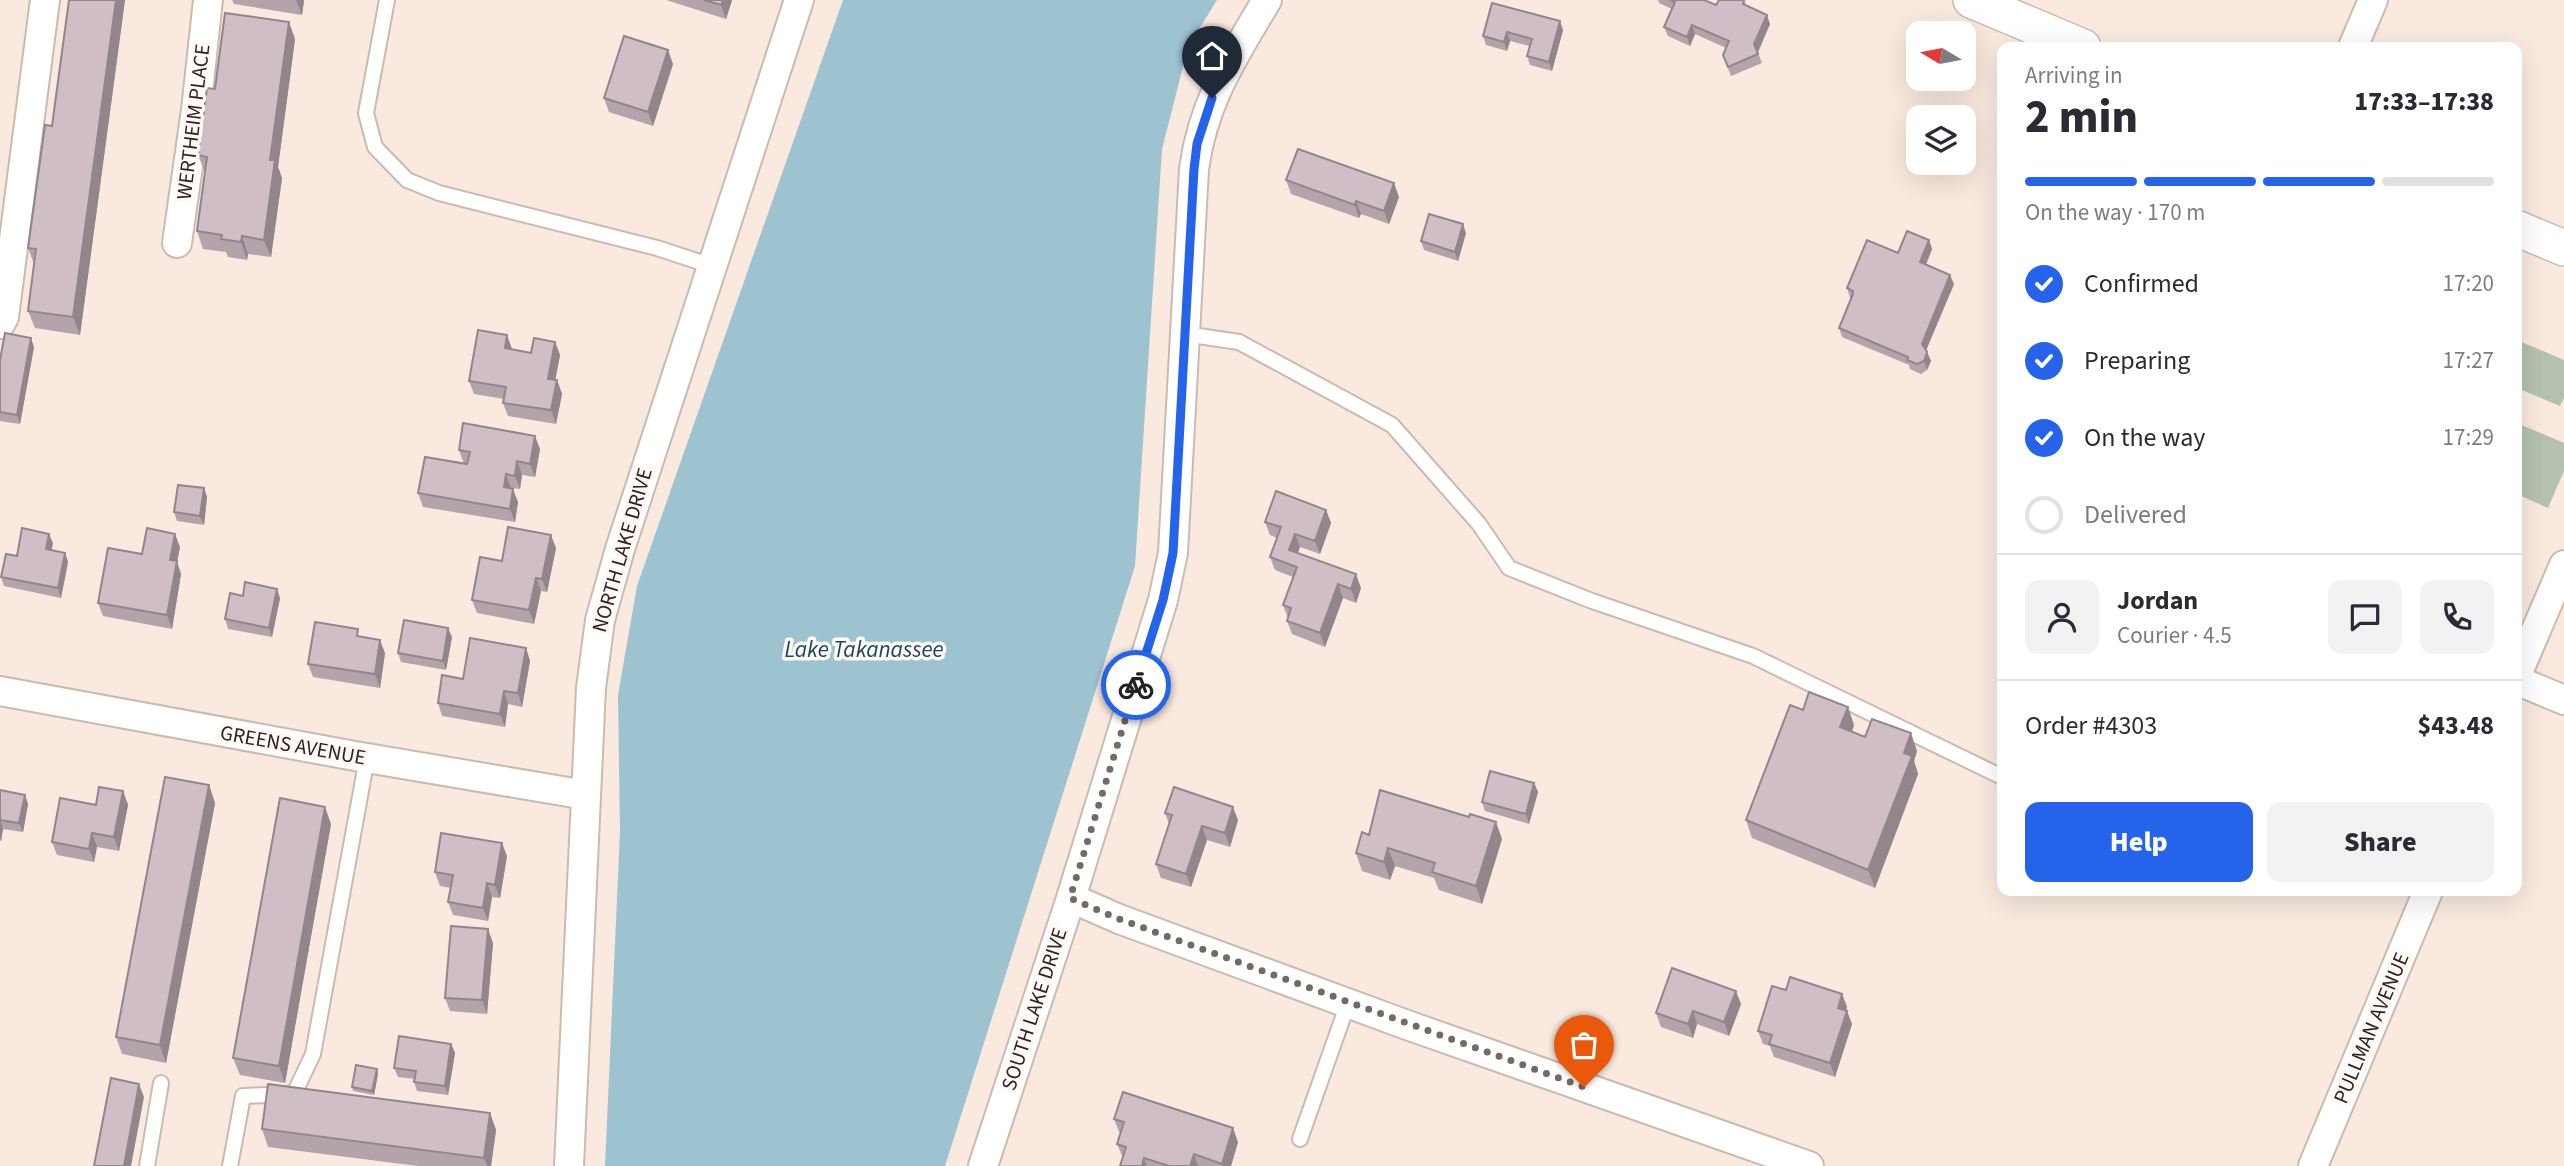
<!DOCTYPE html>
<meta charset="utf-8">
<style>
body{margin:0;font-family:"Source Sans 3",sans-serif;background:#f2f2f3;color:#2b2b33;height:100vh;display:flex;flex-direction:column;font-size:26px;white-space:nowrap}
*{box-sizing:border-box;margin:0}
p{font-size:23px;color:#7c7c81}
.icon{flex:none;width:38px;height:38px;fill:none;stroke:currentColor;stroke-width:2;stroke-linecap:round;stroke-linejoin:round}
.map{position:relative;flex:1;overflow:hidden}
.drawer{position:absolute;left:1997px;top:42px;width:525px;height:854px;display:flex;flex-direction:column;background:#fff;border-radius:14px;box-shadow:0 7px 28px #0002}
.drawer>*{flex:none}
.needle{width:46px;rotate:280deg}
.buttons{position:absolute;left:1906px;top:21px;display:grid;gap:14px}
.buttons a{display:grid;place-items:center;width:70px;height:70px;border-radius:14px;background:#fff;box-shadow:0 7px 28px #0002;font-size:35px}
.pin{position:absolute;display:grid;place-items:center;width:60px;height:60px;color:#fff;margin:-72px -30px;border-radius:50% 50% 50% 0;rotate:-45deg;box-shadow:0 0 7px #0007}
.pin .icon{rotate:45deg}
.courier{position:absolute;display:grid;place-items:center;width:70px;height:70px;margin:-35px;border:5px solid #2563eb;border-radius:50%;background:#fff;color:#222;box-shadow:0 2px 9px #0007}
.head em{font-style:normal;font-weight:800}
.head div{display:flex;flex-direction:column-reverse}
.head{display:flex;align-items:center;justify-content:space-between;height:119px;padding:0 28px}
h1{font-size:46px;font-weight:800;line-height:52px}
.bar{display:grid;grid-template-columns:repeat(4,1fr);gap:10px 7px;align-content:center;height:84px;padding:0 28px}
.bar i{height:9px;border-radius:5px;background:#e1e1e2}
.bar .current{background:#2563eb}
.bar p{grid-column:span 4}
.line{display:flex;align-items:center;gap:18px;padding:0 28px;border-top:2px solid #e1e1e2}
.line div{flex:1}
.round{display:grid;place-items:center;flex:none;width:74px;height:74px;border-radius:14px;background:#f2f2f3}
ol{padding:0 28px;list-style:none}
li{display:flex;align-items:center;gap:21px;height:77px}
li p{margin-inline-start:auto}
li .icon{padding:7px;border-radius:50%;background:#2563eb;color:#fff;stroke-width:4}
li:last-child{color:#7c7c81}
li i{width:38px;height:38px;border:4px solid #e1e1e2;border-radius:50%}
.button{display:flex;gap:14px;margin-top:auto;padding:14px 28px}
.button a{flex:1;height:80px;border-radius:14px;background:#2563eb;color:#fff;font-size:28px;font-weight:800;line-height:80px;text-align:center}
.button a+a{background:#f2f2f3;color:#2b2b33}
.map>svg:first-child{display:block}
.green{fill:#b4c1b0}
.water{fill:#9dc2d0}
.lines{fill:none;stroke-linecap:round;stroke-linejoin:round}
.service-casing{stroke:#cabbb0;stroke-width:18}
.minor-casing{stroke:#cabbb0;stroke-width:32}
.tertiary-casing{stroke:#cabbb0;stroke-width:38}
.service{stroke:#fff;stroke-width:14}
.minor{stroke:#fff;stroke-width:28}
.tertiary{stroke:#fff;stroke-width:35}
.wall{fill:#b3a3ab}
.shaded-wall{fill:#92858b}
.building{fill:#d0bec7;stroke:#92858b;stroke-width:2}
.done{stroke:#746a64;stroke-width:7;stroke-dasharray:0 12.6}
.route{stroke:#2563eb;stroke-width:9}
.labels{text-anchor:middle;stroke-width:7;stroke-linejoin:round;paint-order:stroke}
.street-label{font-size:21px;fill:#2c2622;stroke:#fff8f4}
.water-label{font-size:23px;font-style:italic;fill:#154959;stroke:#fff8f4}
</style>
<div class="map">
<svg width="2564" height="1166" viewBox="0 0 2564 1166">
<rect width="100%" height="100%" fill="#f9e9de"/>
<path class="green" d="M 2519,341 L 2564,360 L 2564,398 L 2560,406 L 2517,388 L 2516,346 Z
M 2517,423 L 2564,443 L 2564,471 L 2548,508 L 2517,494 Z"/>
<path class="water" d="M 843,0 L 1217,0 L 1188,47 L 1162,149 L 1135,566 L 945,1166 L 605,1166 L 620,832 L 618,695 L 637,586 Z"/>
<g class="lines">
<g class="service-casing">
<path id="service" d="M 387,0 L 366,113 L 375,147 L 407,180 L 439,193 L 657,248 L 712,266
M 1185,334 L 1239,342 L 1392,425 L 1479,524 L 1509,568 L 1592,601 L 1753,656 L 2002,777
M 1300,1139 L 1348,1003
M 147,1166 L 161,1083
M 230,1166 L 243,1096 L 294,1094 L 313,1054 L 367,758"/>
</g>
<g class="minor-casing">
<path id="minor" d="M 2353,47 L 2373,0
M 177,243 L 196,110 L 208,0
M 0,324 L 4,317 L 45,0
M 2516,677 L 2564,565
M 2516,680 L 2564,700
M 0,691 L 355,756 L 586,795
M 1071,898 L 1119,919 L 1407,1025 L 1809,1166
M 569,1166 L 591,688 L 600,620 L 620,549 L 799,0
M 983,1166 L 1071,898 L 1163,600 L 1173,553 L 1194,169 C 1203,102 1233,57 1267,0
M 2313,1166 L 2428,891"/>
</g>
<g class="tertiary-casing">
<path id="tertiary" d="M 1971,0 L 2083,47
M 2516,228 L 2564,248"/>
</g>
<use href="#service" class="service"/>
<use href="#minor" class="minor"/>
<use href="#tertiary" class="tertiary"/>
</g>
<path class="wall" d="M 69,0 L 125,0 L 80,335 L 35,328 L 28,311 L 34,264 L 28,248 L 52,126 Z
M 232,0 L 304,0 L 302,15 L 234,4 Z
M 666,0 L 732,0 L 726,19 Z
M 1658,0 L 1705,0 L 1716,5 L 1744,1 L 1746,5 L 1770,24 L 1758,53 L 1762,63 L 1731,76 L 1723,55 L 1726,48 L 1695,34 L 1690,46 L 1668,36 L 1664,27 L 1672,9 L 1659,3 Z
M 1492,3 L 1563,30 L 1552,71 L 1530,65 L 1527,56 L 1529,46 L 1510,41 L 1507,51 L 1486,45 L 1483,36 Z
M 295,39 L 278,167 L 282,178 L 271,257 L 248,254 L 247,260 L 228,257 L 226,252 L 203,249 L 197,231 L 205,173 L 198,155 L 215,89 Z
M 673,64 L 653,126 L 609,112 L 604,98 Z
M 1286,180 L 1399,197 L 1389,224 L 1361,214 L 1359,218 L 1291,194 Z
M 1466,233 L 1458,261 L 1424,250 L 1421,241 Z
M 1929,240 L 1932,249 L 1926,265 L 1954,284 L 1926,350 L 1931,361 L 1927,370 L 1921,374 L 1910,369 L 1909,365 L 1842,337 L 1839,328 L 1852,298 L 1850,298 L 1847,288 L 1898,253 Z
M 555,342 L 560,355 L 555,380 L 557,380 L 562,394 L 556,424 L 508,416 L 503,403 L 504,399 L 474,394 L 469,381 L 512,349 L 531,353 Z
M 34,347 L 20,424 L 0,421 L 0,360 Z
M 540,449 L 535,477 L 522,475 L 520,489 L 511,488 L 518,502 L 515,522 L 423,507 L 418,493 L 464,464 L 459,450 Z
M 204,488 L 207,497 L 204,525 L 177,521 L 174,512 Z
M 1326,510 L 1331,523 L 1320,554 L 1300,547 L 1297,553 L 1361,588 L 1356,603 L 1343,598 L 1325,647 L 1292,634 L 1287,621 L 1288,618 L 1283,605 L 1293,577 L 1275,570 L 1270,557 L 1277,538 L 1270,535 L 1265,522 Z
M 53,543 L 51,550 L 65,553 L 68,562 L 61,598 L 4,586 L 1,577 L 17,556 Z
M 180,547 L 177,562 L 181,574 L 172,629 L 103,616 L 98,603 L 142,554 Z
M 556,548 L 547,592 L 541,591 L 534,624 L 477,613 L 472,600 L 502,561 Z
M 243,596 L 280,598 L 272,637 L 228,629 L 225,619 Z
M 361,637 L 385,653 L 380,688 L 313,677 L 308,664 Z
M 452,637 L 446,670 L 401,662 L 398,653 Z
M 526,648 L 530,661 L 522,707 L 508,704 L 505,727 L 442,716 L 438,703 L 463,679 Z
M 1803,710 L 1854,725 L 1852,732 L 1865,737 L 1917,751 L 1914,761 L 1918,774 L 1875,888 L 1752,838 L 1746,820 Z
M 1534,783 L 1538,792 L 1529,824 L 1485,811 L 1482,802 Z
M 209,785 L 215,803 L 166,1063 L 122,1054 L 116,1037 Z
M 0,790 L 25,795 L 28,804 L 23,832 L 3,829 L 1,841 L 0,841 Z
M 123,791 L 128,805 L 119,851 L 97,847 L 94,862 L 57,855 L 52,842 L 96,805 Z
M 1165,813 L 1238,820 L 1230,847 L 1207,840 L 1191,887 L 1161,878 L 1156,864 L 1169,824 Z
M 331,824 L 285,1083 L 240,1075 L 233,1058 Z
M 1369,835 L 1502,839 L 1482,904 L 1439,890 L 1434,878 L 1395,866 L 1390,880 L 1362,871 L 1356,853 Z
M 507,856 L 500,898 L 492,897 L 488,921 L 453,915 L 448,902 L 451,888 L 440,886 L 435,872 Z
M 493,943 L 487,1014 L 450,1011 L 445,998 Z
M 1786,990 L 1842,994 L 1847,1007 L 1846,1011 L 1852,1024 L 1835,1077 L 1774,1057 L 1770,1046 L 1763,1044 L 1758,1031 Z
M 1741,1004 L 1729,1036 L 1697,1024 L 1693,1038 L 1661,1027 L 1656,1013 Z
M 451,1044 L 455,1053 L 448,1095 L 417,1091 L 414,1082 L 414,1079 L 398,1077 L 394,1068 Z
M 378,1074 L 374,1095 L 353,1091 L 352,1087 Z
M 490,1113 L 496,1130 L 491,1166 L 418,1166 L 268,1147 L 262,1129 Z
M 1114,1119 L 1238,1142 L 1231,1166 L 1120,1166 L 1123,1158 L 1117,1144 L 1121,1133 L 1119,1132 Z"/>
<path class="shaded-wall" d="M 116,0 L 125,0 L 80,335 L 73,317 Z
M 296,0 L 304,0 L 302,15 Z
M 723,0 L 732,0 L 726,19 L 721,5 Z
M 1767,15 L 1770,24 L 1757,53 L 1754,44 Z
M 1560,21 L 1563,30 L 1552,71 L 1549,62 Z
M 289,22 L 295,39 L 278,167 L 282,178 L 271,257 L 264,240 L 270,160 Z
M 1692,25 L 1695,34 L 1690,46 L 1687,37 Z
M 1507,32 L 1510,41 L 1507,51 L 1504,42 Z
M 668,50 L 673,64 L 653,126 L 648,112 Z
M 1394,183 L 1399,197 L 1389,224 L 1384,211 Z
M 1356,201 L 1361,214 L 1359,218 L 1355,205 Z
M 1463,224 L 1466,233 L 1458,261 L 1455,252 Z
M 242,236 L 248,254 L 247,260 L 241,242 Z
M 1929,240 L 1932,249 L 1923,271 L 1920,262 Z
M 1950,275 L 1954,284 L 1925,353 L 1922,344 Z
M 507,335 L 512,349 L 505,348 Z
M 31,338 L 34,347 L 20,424 L 17,415 Z
M 555,342 L 560,355 L 553,392 L 548,379 Z
M 1927,352 L 1931,361 L 1927,370 L 1924,361 Z
M 557,380 L 562,394 L 556,424 L 551,410 Z
M 535,436 L 540,449 L 535,477 L 530,464 Z
M 517,461 L 522,475 L 520,489 L 515,476 Z
M 506,474 L 511,488 L 504,487 Z
M 204,488 L 207,497 L 204,525 L 200,516 Z
M 513,489 L 518,502 L 515,522 L 510,509 Z
M 1326,510 L 1331,523 L 1320,554 L 1315,541 Z
M 49,534 L 53,543 L 50,558 L 46,549 Z
M 175,534 L 180,547 L 177,562 L 181,574 L 172,629 L 167,615 L 170,560 Z
M 1295,534 L 1300,547 L 1294,563 L 1289,550 Z
M 551,535 L 556,548 L 547,592 L 542,579 Z
M 65,553 L 68,562 L 61,598 L 58,588 Z
M 1356,574 L 1361,588 L 1356,603 L 1351,589 Z
M 536,578 L 541,591 L 534,624 L 529,610 Z
M 1338,584 L 1343,598 L 1325,647 L 1320,633 Z
M 277,589 L 280,598 L 272,637 L 269,628 Z
M 448,628 L 452,637 L 446,670 L 443,661 Z
M 380,640 L 385,653 L 380,688 L 375,674 Z
M 526,648 L 530,661 L 522,707 L 518,693 Z
M 504,691 L 508,704 L 505,727 L 500,714 Z
M 1848,707 L 1854,725 L 1847,745 L 1840,727 Z
M 1911,733 L 1917,751 L 1914,761 L 1918,774 L 1875,888 L 1868,870 L 1904,753 Z
M 1534,783 L 1538,792 L 1529,824 L 1526,814 Z
M 209,785 L 215,803 L 166,1063 L 160,1045 Z
M 123,791 L 128,805 L 119,851 L 114,837 Z
M 25,795 L 28,804 L 23,832 L 19,823 Z
M 325,807 L 331,824 L 285,1083 L 279,1066 Z
M 1233,807 L 1238,820 L 1230,847 L 1225,833 Z
M 0,819 L 3,829 L 1,841 L 0,838 Z
M 1496,822 L 1502,839 L 1482,904 L 1476,886 Z
M 1202,826 L 1207,840 L 1191,887 L 1186,874 Z
M 92,833 L 97,847 L 94,862 L 89,849 Z
M 502,843 L 507,856 L 500,898 L 495,885 Z
M 1388,848 L 1395,866 L 1390,880 L 1384,862 Z
M 487,883 L 492,897 L 488,921 L 483,908 Z
M 488,929 L 493,943 L 487,1014 L 482,1000 Z
M 1736,991 L 1741,1004 L 1729,1036 L 1724,1022 Z
M 1842,994 L 1847,1007 L 1843,1022 L 1838,1008 Z
M 1693,1011 L 1697,1024 L 1693,1038 L 1688,1024 Z
M 1847,1011 L 1852,1024 L 1835,1077 L 1830,1063 Z
M 451,1044 L 455,1053 L 448,1095 L 445,1086 Z
M 377,1069 L 378,1074 L 374,1095 L 372,1091 Z
M 139,1084 L 144,1097 L 131,1166 L 124,1166 Z
M 490,1113 L 496,1130 L 491,1166 L 487,1166 L 484,1158 Z
M 1233,1128 L 1238,1142 L 1231,1166 L 1223,1166 L 1222,1164 Z
M 1194,1154 L 1198,1166 L 1190,1166 Z
M 1144,1158 L 1147,1166 L 1142,1166 Z"/>
<path class="building" d="M 69,0 L 116,0 L 73,317 L 28,311 L 36,249 L 28,248 L 45,125 L 52,126 Z
M 704,0 L 723,0 L 721,5 Z
M 1670,0 L 1704,0 L 1716,5 L 1719,0 L 1742,0 L 1744,1 L 1743,4 L 1767,15 L 1754,44 L 1758,54 L 1728,67 L 1723,55 L 1729,41 L 1692,25 L 1687,37 L 1664,27 L 1675,2 Z
M 1492,3 L 1560,21 L 1549,62 L 1527,56 L 1532,39 L 1507,32 L 1504,42 L 1483,36 Z
M 225,13 L 289,22 L 270,160 L 275,160 L 264,240 L 242,236 L 241,242 L 221,239 L 222,235 L 197,231 L 207,157 L 198,155 L 207,88 L 215,89 Z
M 624,36 L 668,50 L 648,112 L 604,98 Z
M 1298,149 L 1394,183 L 1384,211 L 1356,201 L 1355,205 L 1286,180 Z
M 1429,214 L 1463,224 L 1455,252 L 1421,241 Z
M 1907,231 L 1929,240 L 1920,262 L 1950,275 L 1922,344 L 1927,352 L 1924,361 L 1917,364 L 1907,360 L 1908,357 L 1839,328 L 1853,294 L 1853,291 L 1847,288 L 1867,240 L 1898,253 Z
M 478,330 L 507,335 L 505,348 L 531,353 L 534,338 L 555,342 L 548,379 L 557,380 L 551,410 L 503,403 L 506,387 L 469,381 Z
M 5,333 L 31,338 L 17,415 L 0,412 L 0,360 Z
M 463,423 L 535,436 L 530,464 L 517,461 L 515,476 L 506,474 L 504,487 L 513,489 L 510,509 L 418,493 L 425,457 L 467,464 L 470,452 L 459,450 Z
M 178,485 L 204,488 L 200,516 L 174,512 Z
M 1276,491 L 1326,510 L 1315,541 L 1295,534 L 1289,550 L 1356,574 L 1351,589 L 1338,584 L 1320,633 L 1287,621 L 1291,608 L 1283,605 L 1297,567 L 1270,557 L 1281,527 L 1265,522 Z
M 508,527 L 551,535 L 542,579 L 536,578 L 529,610 L 472,600 L 480,557 L 502,561 Z
M 22,528 L 49,534 L 46,549 L 65,553 L 58,588 L 1,577 L 6,554 L 17,556 Z
M 147,528 L 175,534 L 170,560 L 177,561 L 167,615 L 98,603 L 108,548 L 142,554 Z
M 245,582 L 277,589 L 269,628 L 225,619 L 230,593 L 243,596 Z
M 404,620 L 448,628 L 443,661 L 398,653 Z
M 315,622 L 358,629 L 357,636 L 380,640 L 375,674 L 308,664 Z
M 470,638 L 526,648 L 518,693 L 504,691 L 500,714 L 438,703 L 442,675 L 463,679 Z
M 1809,692 L 1848,707 L 1840,727 L 1865,737 L 1872,719 L 1911,733 L 1904,753 L 1912,756 L 1868,870 L 1746,820 L 1790,705 L 1803,710 Z
M 1490,771 L 1534,783 L 1526,814 L 1482,802 Z
M 165,777 L 209,785 L 160,1045 L 116,1037 Z
M 99,787 L 123,791 L 114,837 L 92,833 L 89,849 L 52,842 L 60,798 L 96,805 Z
M 1174,787 L 1233,807 L 1225,833 L 1202,826 L 1186,874 L 1156,864 L 1172,815 L 1165,813 Z
M 0,790 L 25,795 L 19,823 L 0,820 Z
M 1380,790 L 1469,817 L 1470,814 L 1496,822 L 1476,886 L 1432,872 L 1435,863 L 1388,848 L 1384,862 L 1356,853 L 1362,832 L 1369,835 Z
M 280,798 L 325,807 L 279,1066 L 233,1058 Z
M 441,833 L 502,843 L 495,885 L 487,883 L 483,908 L 448,902 L 453,875 L 435,872 Z
M 451,926 L 488,929 L 482,1000 L 445,998 Z
M 1672,968 L 1736,991 L 1724,1022 L 1693,1011 L 1688,1024 L 1656,1013 Z
M 1790,977 L 1842,994 L 1838,1008 L 1847,1011 L 1830,1063 L 1769,1044 L 1772,1035 L 1758,1031 L 1772,986 L 1786,990 Z
M 399,1036 L 451,1044 L 445,1086 L 414,1082 L 416,1071 L 394,1068 Z
M 356,1065 L 377,1069 L 372,1091 L 352,1087 Z
M 111,1078 L 139,1084 L 124,1166 L 94,1166 Z
M 268,1084 L 490,1113 L 484,1158 L 262,1129 Z
M 1123,1092 L 1233,1128 L 1222,1164 L 1194,1154 L 1190,1166 L 1169,1166 L 1144,1158 L 1142,1166 L 1120,1166 L 1126,1147 L 1117,1144 L 1124,1122 L 1114,1119 Z"/>
<g class="lines">
<path class="done" d="M 1136,685 L 1070,898 L 1119,919 L 1584,1087"/>
<path class="route" d="M 1136,685 L 1163,600 L 1173,553 L 1194,169 L 1197,144 L 1212,98"/>
</g>
<g class="labels">
<g class="street-label">
<text transform="translate(193 122) rotate(-83)" y="7">WERTHEIM PLACE</text>
<text transform="translate(622 550) rotate(-74)" y="7">NORTH LAKE DRIVE</text>
<text transform="translate(293 745) rotate(10)" y="7">GREENS AVENUE</text>
<text transform="translate(1034 1009) rotate(-72)" y="7">SOUTH LAKE DRIVE</text>
<text transform="translate(2371 1028) rotate(-67)" y="7">PULLMAN AVENUE</text>
</g>
<g class="water-label">
<text x="864" y="657">Lake Takanassee</text>
</g>
</g>
</svg>
<div class="buttons">
<a><svg class="needle" viewBox="-14 -14 28 28"><path d="M0-13l5 13h-10z" fill="#e53935"/><path d="M0 13l5-13h-10z" fill="#7c7c81"/></svg></a>
<a><svg class="icon" aria-label="layers" viewBox="0 0 24 24"><path d="M12 4l9 5-9 5-9-5zM3 14l9 5 9-5"/></svg></a>
</div>
<div class="pin" style="left:1584px;top:1087px;background:#ea580c"><svg class="icon" aria-label="bag" viewBox="0 0 24 24"><path d="M5 8h14l-1 12H6zM9 8a3 3 0 0 1 6 0"/></svg></div>
<div class="pin" style="left:1212px;top:98px;background:#1f2937"><svg class="icon" aria-label="home" viewBox="0 0 24 24"><path d="M3 11l9-7 9 7M6 9v11h12V9"/></svg></div>
<div class="courier" style="left:1136px;top:685px"><svg class="icon" aria-label="bike" viewBox="0 0 24 24"><circle cx="6" cy="16" r="4"/><circle cx="18" cy="16" r="4"/><path d="M6 16l4-8h5l3 8M10 8l3 8H6M13 5h3"/></svg></div>
<section class="drawer">
<div class="head"><div><h1>2 min</h1><p>Arriving in</p></div><em>17:33–17:38</em></div>
<div class="bar"><i class="current"></i><i class="current"></i><i class="current"></i><i></i><p>On the way · 170 m</p></div>
<ol>
<li><svg class="icon" aria-label="check" viewBox="0 0 24 24"><path d="M5 12l5 5 9-10"/></svg>Confirmed<p>17:20</p></li>
<li><svg class="icon" aria-label="check" viewBox="0 0 24 24"><path d="M5 12l5 5 9-10"/></svg>Preparing<p>17:27</p></li>
<li><svg class="icon" aria-label="check" viewBox="0 0 24 24"><path d="M5 12l5 5 9-10"/></svg>On the way<p>17:29</p></li>
<li><i></i>Delivered</li>
</ol>
<div class="line" style="height:126px"><a class="round"><svg class="icon" aria-label="person" viewBox="0 0 24 24"><circle cx="12" cy="8" r="4"/><path d="M4 21q1-7 8-7t8 7"/></svg></a><div><b>Jordan</b><p>Courier · 4.5</p></div><a class="round"><svg class="icon" aria-label="chat" viewBox="0 0 24 24"><path d="M4 5h16v11H9l-5 4z"/></svg></a><a class="round"><svg class="icon" aria-label="phone" viewBox="0 0 24 24"><path d="M5 4h4l2 5-3 2q2 4 5 5l2-3 5 2v4C11 20 4 13 5 4z"/></svg></a></div>
<div class="line" style="height:91px"><div>Order #4303</div><b>$43.48</b></div>
<div class="button"><a>Help</a><a>Share</a></div>
</section>
</div>
